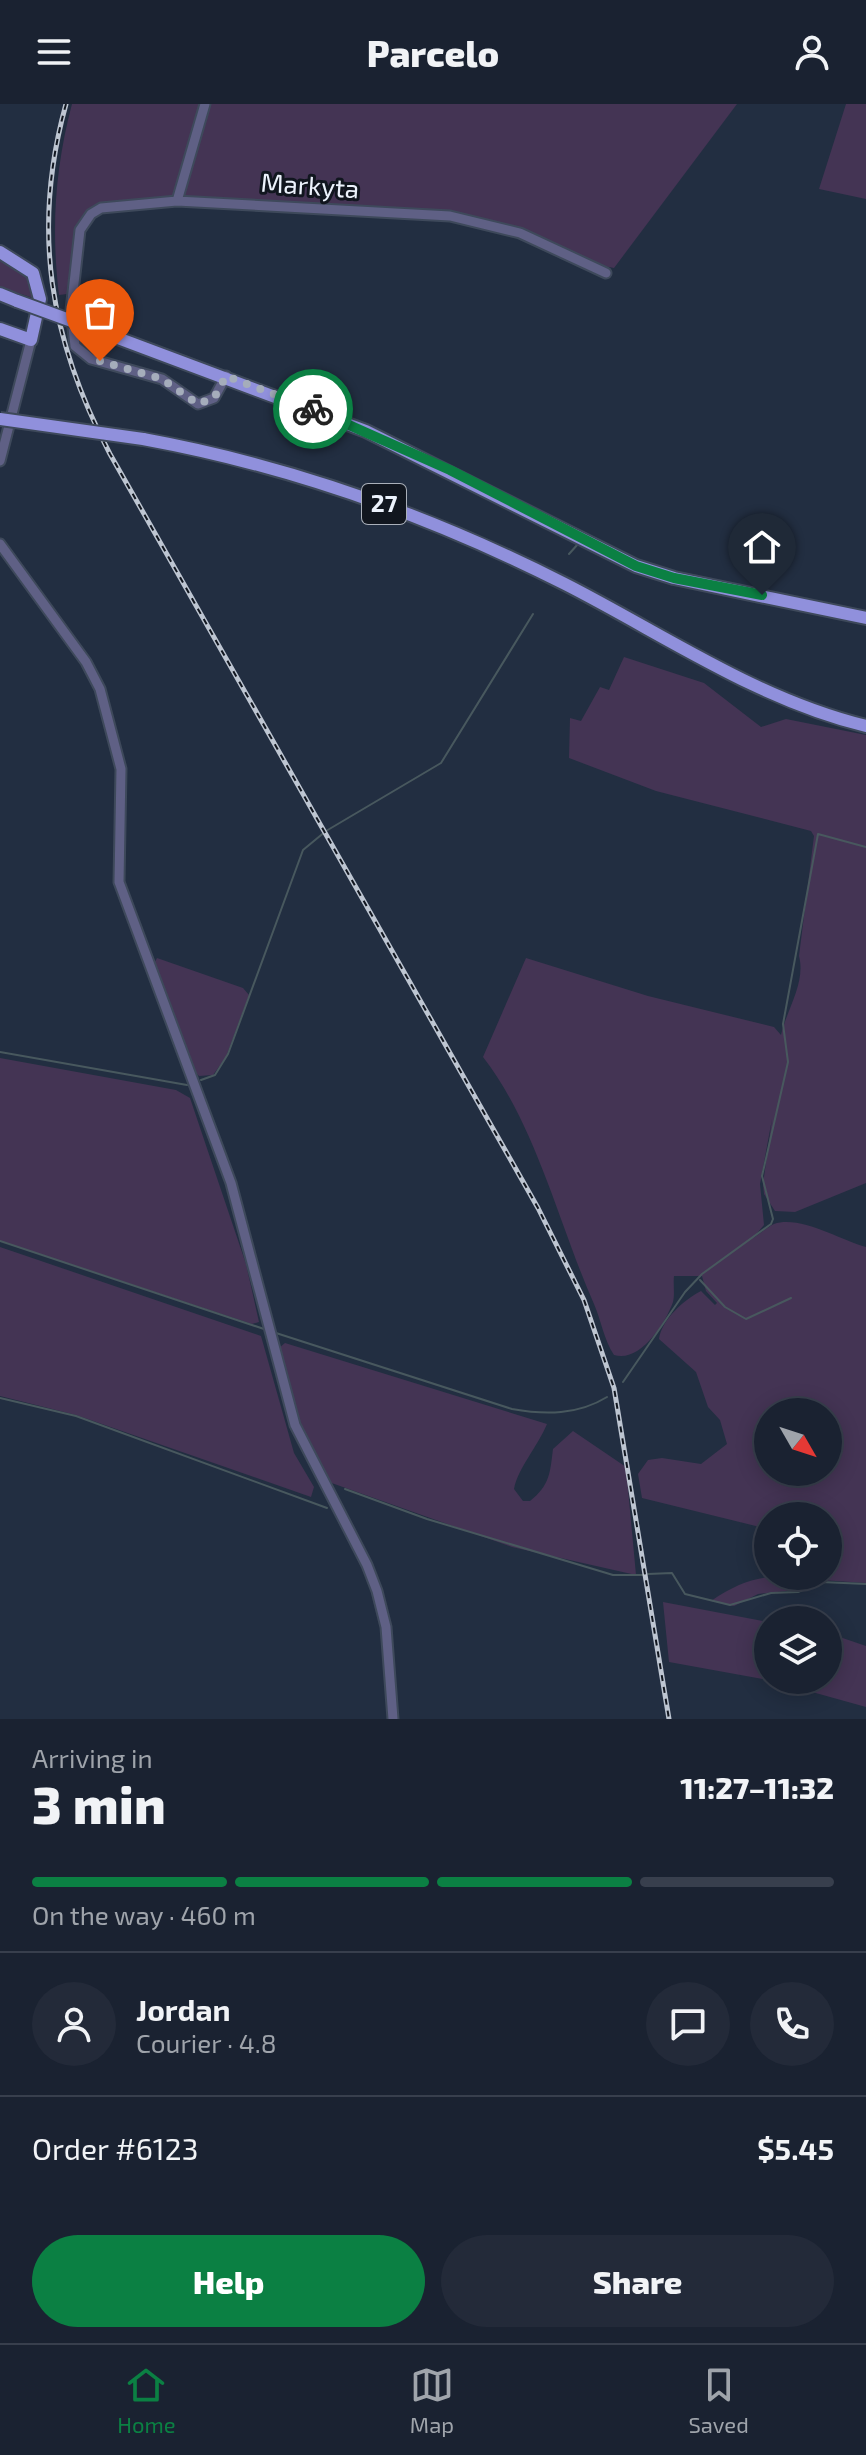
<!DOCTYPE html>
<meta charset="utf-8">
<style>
body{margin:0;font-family:"Exo 2",sans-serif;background:#232a39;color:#f1f3f6;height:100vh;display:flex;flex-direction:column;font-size:30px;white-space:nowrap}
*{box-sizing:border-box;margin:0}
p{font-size:26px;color:#9fa4ab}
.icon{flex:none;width:44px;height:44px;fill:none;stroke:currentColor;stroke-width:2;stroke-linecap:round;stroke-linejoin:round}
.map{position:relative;height:1615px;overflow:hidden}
.drawer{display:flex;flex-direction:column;background:#1a2231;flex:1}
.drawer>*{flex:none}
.needle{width:52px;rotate:129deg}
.controls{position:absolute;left:754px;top:1294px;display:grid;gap:16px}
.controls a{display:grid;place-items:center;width:88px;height:88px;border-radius:50%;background:#1a2231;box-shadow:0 4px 20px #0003,0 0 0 2px #383f4d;font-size:40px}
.pin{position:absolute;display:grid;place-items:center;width:68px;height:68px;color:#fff;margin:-82px -34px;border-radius:50% 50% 50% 0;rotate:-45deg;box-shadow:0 0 8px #0007}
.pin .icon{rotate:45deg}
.courier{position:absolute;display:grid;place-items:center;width:80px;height:80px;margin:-40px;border:6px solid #0b8043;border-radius:50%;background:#fff;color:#222;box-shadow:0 2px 10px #0007}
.overview em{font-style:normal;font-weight:800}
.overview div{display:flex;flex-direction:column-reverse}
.overview{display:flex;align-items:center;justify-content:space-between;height:136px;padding:0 32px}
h1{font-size:52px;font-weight:800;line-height:60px}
.bar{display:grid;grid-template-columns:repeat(4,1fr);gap:12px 8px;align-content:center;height:96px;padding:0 32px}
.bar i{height:10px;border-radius:6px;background:#383f4d}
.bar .active{background:#0b8043}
.bar p{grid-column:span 4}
.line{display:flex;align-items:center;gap:20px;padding:0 32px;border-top:2px solid #383f4d}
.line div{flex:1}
.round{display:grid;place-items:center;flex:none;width:84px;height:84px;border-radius:42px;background:#232a39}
.button{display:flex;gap:16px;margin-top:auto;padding:16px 32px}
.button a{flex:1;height:92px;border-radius:48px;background:#0b8043;color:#fff;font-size:32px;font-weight:800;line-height:92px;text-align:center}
.button a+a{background:#232a39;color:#f1f3f6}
header{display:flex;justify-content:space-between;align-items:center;height:104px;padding:0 32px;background:#1a2231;font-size:36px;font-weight:800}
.dock{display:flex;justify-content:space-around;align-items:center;height:112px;border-top:2px solid #383f4d;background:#1a2231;font-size:22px;color:#9fa4ab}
.dock a{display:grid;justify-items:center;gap:4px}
.dock .active{color:#0b8043}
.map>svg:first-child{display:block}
.green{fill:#443454;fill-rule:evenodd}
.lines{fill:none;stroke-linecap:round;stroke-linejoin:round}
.stream{stroke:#48585e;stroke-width:2}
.minor-casing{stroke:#3e495b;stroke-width:13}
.major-casing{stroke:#3e495b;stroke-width:16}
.minor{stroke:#5f6085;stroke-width:9}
.major{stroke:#9090dc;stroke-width:12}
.rail-casing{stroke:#bdc5d1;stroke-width:5}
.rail{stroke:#11161f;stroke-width:2;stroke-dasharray:6;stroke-linecap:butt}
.major-bridge-casing{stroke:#3e495b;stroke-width:16;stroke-linecap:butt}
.major-bridge{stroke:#9090dc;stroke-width:12}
.done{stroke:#a5adbb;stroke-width:8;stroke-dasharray:0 14.4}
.route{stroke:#0b8043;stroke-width:10}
.labels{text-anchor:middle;stroke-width:6;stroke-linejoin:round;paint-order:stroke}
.shield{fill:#11161f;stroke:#aab0ba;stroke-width:2}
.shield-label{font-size:24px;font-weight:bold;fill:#ecf2fc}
.street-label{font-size:26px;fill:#ecf2fc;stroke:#11161f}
</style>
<header><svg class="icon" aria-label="menu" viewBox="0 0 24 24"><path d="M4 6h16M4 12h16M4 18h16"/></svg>Parcelo<svg class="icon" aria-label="person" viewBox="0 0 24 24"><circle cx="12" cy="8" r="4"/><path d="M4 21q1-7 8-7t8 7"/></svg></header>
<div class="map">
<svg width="866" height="1615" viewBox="0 0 866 1615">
<rect width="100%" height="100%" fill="#222e41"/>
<path class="green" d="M 72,0 L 737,0 L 614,164 L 578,157 L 485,118 L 205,99 L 89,107 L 67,190 L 59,191 C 51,125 55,64 72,0 Z
M 846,0 L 866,0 L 866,95 L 819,85 Z
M 0,152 C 18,165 32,171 33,194 L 0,183 Z
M 624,553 L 704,579 L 761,623 L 786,615 L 866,631 L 866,1079 L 795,1108 L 775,1107 L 764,1090 L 763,1080 L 772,1015 L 760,1080 L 764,1121 L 753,1134 C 759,1131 767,1123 774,1120 C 800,1111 840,1136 866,1143 L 866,1479 L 820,1476 L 796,1486 L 758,1490 L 734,1502 L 711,1497 C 754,1467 777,1472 828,1472 L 828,1449 L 841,1444 L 828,1439 L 828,1412 L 768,1412 L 768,1425 L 642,1394 L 638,1370 L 648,1356 L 662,1354 L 701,1360 L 727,1340 L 720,1316 L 708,1303 L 696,1268 L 659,1235 C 662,1215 684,1196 701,1187 L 715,1201 L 717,1199 L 706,1187 L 702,1172 L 674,1172 C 673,1180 675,1190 673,1198 C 665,1220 640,1259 614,1251 C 604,1236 601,1216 594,1200 C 559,1121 536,1021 483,953 L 526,854 L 648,892 L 774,923 L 781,931 C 787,905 806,878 799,852 L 814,732 L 811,727 L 656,687 L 569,654 L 570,614 L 581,617 L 600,583 L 609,586 ZM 768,1308 L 828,1308 L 828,1368 L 768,1368 Z
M 157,854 L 243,884 L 249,891 L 226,953 L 213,971 L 199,972 L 195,968 L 155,858 Z
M 0,954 L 176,986 L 190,994 L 246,1160 L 259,1218 L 252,1220 L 0,1137 Z
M 0,1143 L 261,1232 L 294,1349 L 314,1383 L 311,1393 L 76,1311 L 0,1292 Z
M 285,1239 L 547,1320 C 538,1342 518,1364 514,1385 L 523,1397 L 530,1397 C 550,1381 550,1369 553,1345 L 573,1327 L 626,1363 L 636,1471 L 512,1443 L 326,1377 L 302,1329 L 279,1244 Z
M 663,1498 L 768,1518 L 768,1576 L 669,1558 Z
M 828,1529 L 866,1542 L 866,1603 L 769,1576 L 828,1576 Z"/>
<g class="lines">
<path class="stream" d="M 569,450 L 578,440
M 0,948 L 187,981
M 201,976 L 215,971 L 228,950 L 303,746 L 326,727 L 441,659 L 533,510
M 0,1137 L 264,1225
M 700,1176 L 725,1203 L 746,1215 L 791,1194
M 276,1229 L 512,1305 C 545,1311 578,1311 607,1293
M 623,1278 L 685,1188 L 702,1170 L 771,1120 L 773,1115 L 762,1072 L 788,958 L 783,920 L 818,730 L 866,743
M 0,1294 L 76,1312 L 327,1404
M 345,1385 L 427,1415 L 613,1471 L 644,1471
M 648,1470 L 672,1469 L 685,1490 L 730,1501 L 771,1489 L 798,1488 L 821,1478 L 866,1480"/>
<g class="minor-casing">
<path id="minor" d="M 177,97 L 205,0
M 226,272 L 214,294 L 198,300 L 162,275 L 91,255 L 75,242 L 71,206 L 80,126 L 91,110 L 101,104 L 177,97 L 450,112 L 520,129 L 606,169
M 0,357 L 31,236
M 0,440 L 86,558 L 100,585 L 121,665 L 119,778 L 231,1079 L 295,1321 L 367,1461 L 377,1487 L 386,1523 L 393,1615"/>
</g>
<g class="major-casing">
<path id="major" d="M 0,148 L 33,169 L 40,195 L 31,236 L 0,225
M 0,190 L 17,197
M 91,224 L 366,327 L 636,462 L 674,474 L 866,514
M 143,335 C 291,362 431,412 565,480 C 665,531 756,595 866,622"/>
</g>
<use href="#minor" class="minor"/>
<use href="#major" class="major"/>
<g class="rail-casing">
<path id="rail" d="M 66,0 C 31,126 50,236 110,350 L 538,1104 L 584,1196 L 614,1284 L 669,1615"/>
</g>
<use href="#rail" class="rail"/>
<g class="major-bridge-casing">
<path id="major-bridge" d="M 17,197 L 91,224
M 0,315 L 143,335"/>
</g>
<use href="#major-bridge" class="major-bridge"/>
</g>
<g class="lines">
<path class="done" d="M 100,257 L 162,275 L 198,300 L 214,294 L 226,272 L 313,305"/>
<path class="route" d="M 313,305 L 450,366 L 636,462 L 674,474 L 762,491"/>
</g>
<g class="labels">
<rect class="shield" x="362" y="380" width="44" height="40" rx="6"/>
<g class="shield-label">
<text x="384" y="408">27</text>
</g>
<g class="street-label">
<text transform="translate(310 82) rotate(4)" y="9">Markyta</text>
</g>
</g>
</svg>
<div class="controls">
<a><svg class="needle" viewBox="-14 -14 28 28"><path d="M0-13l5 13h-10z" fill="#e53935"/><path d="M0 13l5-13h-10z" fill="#9fa4ab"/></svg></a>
<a><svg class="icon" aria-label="locate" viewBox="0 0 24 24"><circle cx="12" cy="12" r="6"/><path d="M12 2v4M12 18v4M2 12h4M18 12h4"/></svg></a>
<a><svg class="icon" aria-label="layers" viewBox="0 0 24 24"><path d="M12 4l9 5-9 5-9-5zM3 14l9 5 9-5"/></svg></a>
</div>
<div class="pin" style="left:100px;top:257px;background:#ea580c"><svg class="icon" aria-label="bag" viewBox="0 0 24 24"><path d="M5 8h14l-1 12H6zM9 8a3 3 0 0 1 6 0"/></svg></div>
<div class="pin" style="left:762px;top:491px;background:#1f2937"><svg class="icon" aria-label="home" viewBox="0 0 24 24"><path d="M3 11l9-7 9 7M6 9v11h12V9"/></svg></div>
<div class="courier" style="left:313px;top:305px"><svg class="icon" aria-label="bike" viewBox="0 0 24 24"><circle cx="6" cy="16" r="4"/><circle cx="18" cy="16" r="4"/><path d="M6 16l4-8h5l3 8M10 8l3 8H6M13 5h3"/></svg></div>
</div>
<section class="drawer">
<div class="overview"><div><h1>3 min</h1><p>Arriving in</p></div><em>11:27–11:32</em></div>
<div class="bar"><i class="active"></i><i class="active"></i><i class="active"></i><i></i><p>On the way · 460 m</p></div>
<div class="line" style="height:144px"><a class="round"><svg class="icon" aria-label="person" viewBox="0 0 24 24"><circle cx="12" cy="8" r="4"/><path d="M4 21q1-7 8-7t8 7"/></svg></a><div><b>Jordan</b><p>Courier · 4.8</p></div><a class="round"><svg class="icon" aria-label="chat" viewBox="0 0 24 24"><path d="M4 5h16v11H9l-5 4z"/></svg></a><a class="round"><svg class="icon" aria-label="phone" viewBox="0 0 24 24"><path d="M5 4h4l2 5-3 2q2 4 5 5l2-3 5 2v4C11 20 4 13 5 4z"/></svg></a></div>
<div class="line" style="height:104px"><div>Order #6123</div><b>$5.45</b></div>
<div class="button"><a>Help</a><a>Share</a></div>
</section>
<nav class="dock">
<a class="active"><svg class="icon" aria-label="home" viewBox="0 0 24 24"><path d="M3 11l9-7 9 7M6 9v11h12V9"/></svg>Home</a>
<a><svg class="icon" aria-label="map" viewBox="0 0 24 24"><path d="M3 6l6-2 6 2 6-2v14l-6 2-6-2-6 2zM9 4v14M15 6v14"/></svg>Map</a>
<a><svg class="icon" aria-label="saved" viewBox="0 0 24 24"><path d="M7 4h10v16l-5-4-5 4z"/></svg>Saved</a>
</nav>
